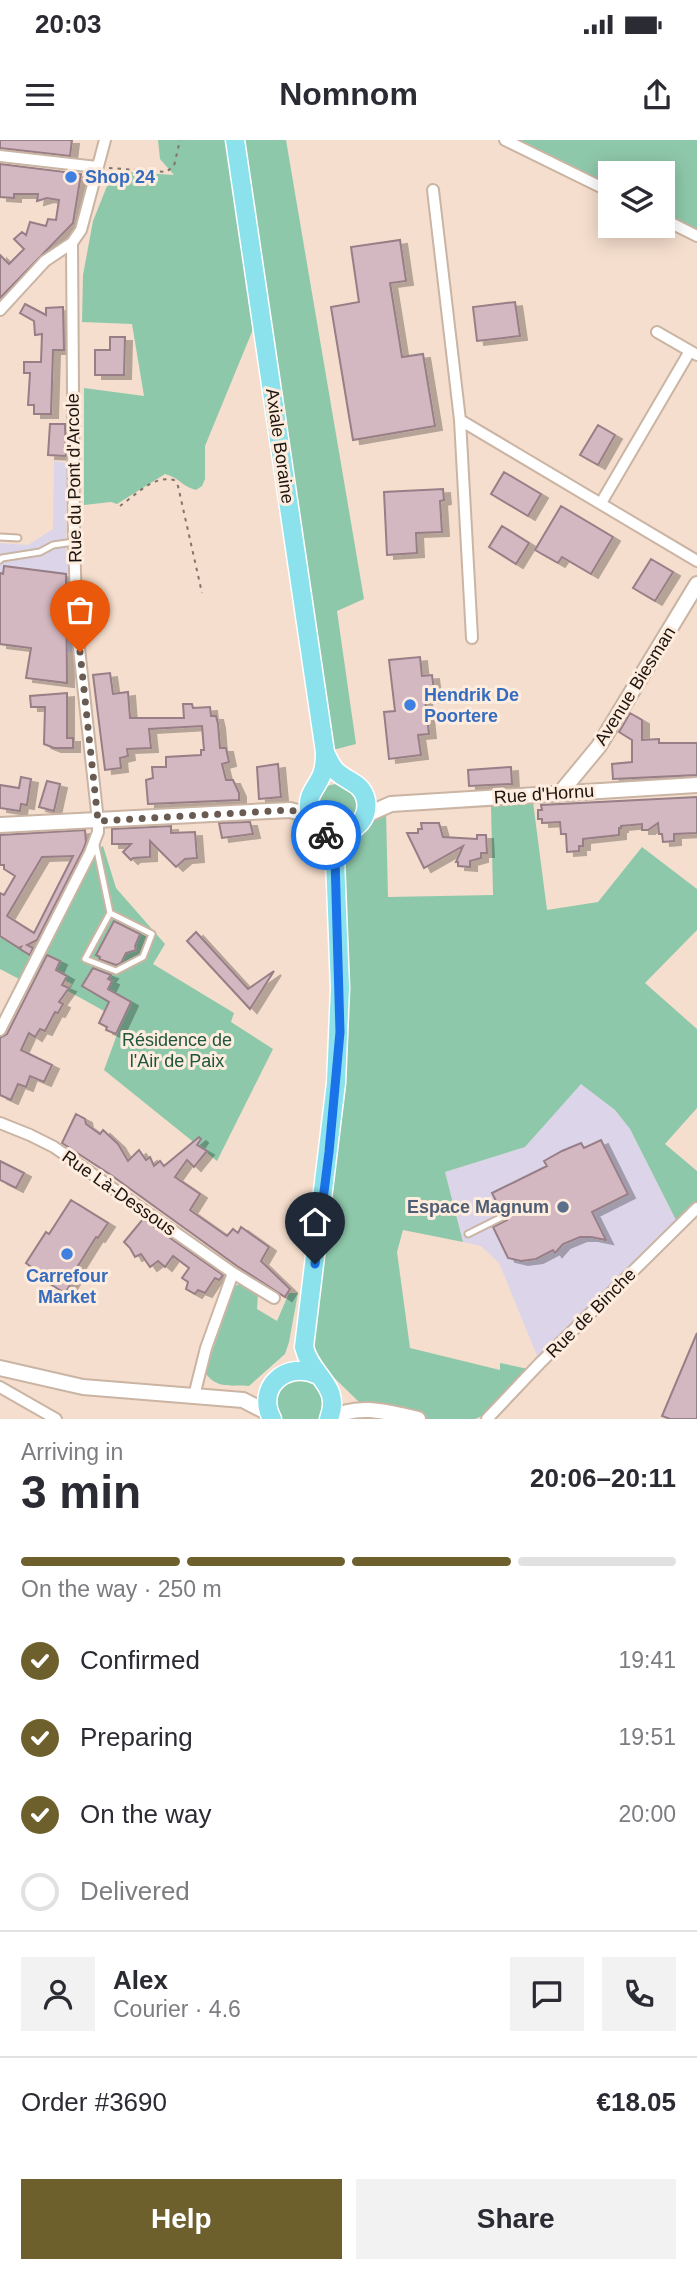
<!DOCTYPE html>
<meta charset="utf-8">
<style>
body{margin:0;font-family:Helvetica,sans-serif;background:#f2f2f3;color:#2b2b33;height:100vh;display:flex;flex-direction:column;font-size:26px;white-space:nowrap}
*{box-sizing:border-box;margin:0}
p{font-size:23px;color:#7c7c81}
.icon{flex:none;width:38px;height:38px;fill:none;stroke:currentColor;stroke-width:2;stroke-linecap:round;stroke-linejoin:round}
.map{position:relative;height:1279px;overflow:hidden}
.drawer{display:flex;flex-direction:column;background:#fff;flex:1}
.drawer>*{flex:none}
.fabs{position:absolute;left:598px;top:21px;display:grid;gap:14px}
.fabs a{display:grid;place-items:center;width:77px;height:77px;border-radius:0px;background:#fff;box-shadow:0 4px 18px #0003;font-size:35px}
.pin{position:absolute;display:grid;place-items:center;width:60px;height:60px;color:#fff;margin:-72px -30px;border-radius:50% 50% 50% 0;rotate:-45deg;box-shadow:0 0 7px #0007}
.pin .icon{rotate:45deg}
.courier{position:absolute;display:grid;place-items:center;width:70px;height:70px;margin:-35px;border:5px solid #1a73e8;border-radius:50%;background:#fff;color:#222;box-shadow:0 2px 9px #0007}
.summary em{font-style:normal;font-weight:800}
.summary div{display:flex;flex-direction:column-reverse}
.summary{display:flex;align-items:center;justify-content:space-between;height:119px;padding:0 21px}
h1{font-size:46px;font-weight:800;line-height:52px}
.bar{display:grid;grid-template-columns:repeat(4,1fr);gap:10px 7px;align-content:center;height:84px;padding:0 21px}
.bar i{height:9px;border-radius:5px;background:#e1e1e2}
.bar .on{background:#6e602d}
.bar p{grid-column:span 4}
.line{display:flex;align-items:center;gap:18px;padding:0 21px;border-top:2px solid #e1e1e2}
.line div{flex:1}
.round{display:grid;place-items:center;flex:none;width:74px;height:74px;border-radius:0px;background:#f2f2f3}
ol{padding:0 21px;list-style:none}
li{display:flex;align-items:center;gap:21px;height:77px}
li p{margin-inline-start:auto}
li .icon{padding:7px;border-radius:50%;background:#6e602d;color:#fff;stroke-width:4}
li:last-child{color:#7c7c81}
li i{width:38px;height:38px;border:4px solid #e1e1e2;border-radius:50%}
.button{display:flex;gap:14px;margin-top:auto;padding:14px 21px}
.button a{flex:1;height:80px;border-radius:0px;background:#6e602d;color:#fff;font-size:28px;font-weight:800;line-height:80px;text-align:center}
.button a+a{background:#f2f2f3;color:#2b2b33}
.status{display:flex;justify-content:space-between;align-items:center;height:49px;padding:0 35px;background:#fff;direction:ltr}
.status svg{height:19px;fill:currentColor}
header{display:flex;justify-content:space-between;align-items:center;height:91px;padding:0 21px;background:#fff;font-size:32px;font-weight:800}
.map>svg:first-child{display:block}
.commercial{fill:#dcd5ea}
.green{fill:#8ec8aa}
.building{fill:#d4b8c1;stroke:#987e86;stroke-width:2;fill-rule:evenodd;filter:url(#shadow)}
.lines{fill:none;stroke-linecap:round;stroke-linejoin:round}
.service-casing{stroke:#cab4a3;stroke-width:9}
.minor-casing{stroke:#cab4a3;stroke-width:14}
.tertiary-casing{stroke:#cab4a3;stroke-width:18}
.primary-casing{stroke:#fff;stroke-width:21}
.path{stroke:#837469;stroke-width:2;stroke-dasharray:3.5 5;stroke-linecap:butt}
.service{stroke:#fff;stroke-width:5}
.minor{stroke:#fff;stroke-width:10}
.tertiary{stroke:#fff;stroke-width:14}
.primary{stroke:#8be2ed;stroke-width:18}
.done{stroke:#695b52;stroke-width:7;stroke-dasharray:0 12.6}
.route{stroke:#1a73e8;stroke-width:9}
.shop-dot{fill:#3f7fe0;stroke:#feecde;stroke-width:2.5}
.service-dot{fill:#5c6f8a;stroke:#feecde;stroke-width:2.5}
.labels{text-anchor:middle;stroke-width:6;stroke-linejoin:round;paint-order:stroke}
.shop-label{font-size:18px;font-weight:bold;fill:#366cbe;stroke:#feecde;text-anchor:start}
.street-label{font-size:18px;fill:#1d150f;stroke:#feecde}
.park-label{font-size:18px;fill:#1d553d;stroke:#feecde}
.service-label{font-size:18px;font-weight:bold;fill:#4e5e75;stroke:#feecde;text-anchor:end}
</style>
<div class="status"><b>20:03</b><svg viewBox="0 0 49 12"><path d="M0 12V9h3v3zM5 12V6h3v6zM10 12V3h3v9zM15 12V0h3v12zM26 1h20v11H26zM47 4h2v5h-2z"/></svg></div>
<header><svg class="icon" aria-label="menu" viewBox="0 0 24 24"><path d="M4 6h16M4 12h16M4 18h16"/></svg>Nomnom<svg class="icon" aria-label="share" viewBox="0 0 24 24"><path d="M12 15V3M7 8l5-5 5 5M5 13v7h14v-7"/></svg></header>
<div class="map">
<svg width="697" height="1279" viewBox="0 0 697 1279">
<defs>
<filter id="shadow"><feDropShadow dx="7" dy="4" stdDeviation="0" flood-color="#0004"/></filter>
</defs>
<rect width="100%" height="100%" fill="#f5decd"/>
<path class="commercial" d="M 54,321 L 67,323 L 66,409 L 74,512 L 46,512 L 46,515 L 30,513 L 30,508 L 0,504 L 0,403 L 28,405 L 53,389 Z
M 581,943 L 615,970 L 630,989 L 679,1086 L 540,1223 L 499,1123 L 481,1106 L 463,1102 L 445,1032 L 525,1007 Z"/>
<path class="green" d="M 158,0 L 226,0 L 256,182 L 205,306 L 205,339 L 202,346 L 196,350 C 183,347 178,337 165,334 L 117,364 L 111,362 L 84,365 L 84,248 L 144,256 L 132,184 L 82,182 L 83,135 L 93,81 L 113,31 L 174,35 L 160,19 Z
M 236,0 L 286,0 L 364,459 L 337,471 L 356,604 L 325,612 Z
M 505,0 L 697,0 L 697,90 L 663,73 L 663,33 L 611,33 L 611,49 Z
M316 665a21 21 0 1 1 42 0a21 21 0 1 1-42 0Z
M 533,662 L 547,770 L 598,762 L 642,707 L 697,749 L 697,790 L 645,843 L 697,889 L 697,968 L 665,1004 L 697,1031 L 697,1068 L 679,1086 L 630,989 L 615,970 L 581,944 L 525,1007 L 445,1032 L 463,1102 L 403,1090 L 397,1112 L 410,1208 L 500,1230 L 500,1223 L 533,1230 L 501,1263 L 496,1261 L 482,1276 L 475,1279 L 418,1279 L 361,1270 L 359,1262 L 315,1219 L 312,1199 L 344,712 C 354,694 368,682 386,671 L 388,757 L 493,755 L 491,666 Z
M 103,706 L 116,748 L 165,804 L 153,824 L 234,873 L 231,882 L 273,909 L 217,1021 L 104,930 L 122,881 L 68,851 L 72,844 L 37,826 L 94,711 Z
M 0,797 L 35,817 L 21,840 L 0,829 Z
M 242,1143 L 258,1153 L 257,1169 L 277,1181 L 289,1153 L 298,1153 L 289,1202 L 285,1214 L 249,1246 C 232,1245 215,1249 205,1232 L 235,1146 Z
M 303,1237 C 320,1246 333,1260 319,1279 L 280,1279 C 273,1267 273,1250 285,1242 C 289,1239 298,1239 303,1237 Z"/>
<path class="building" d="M 0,0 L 72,0 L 70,16 L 0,8 Z
M 0,24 L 81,34 L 73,83 L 0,158 L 0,115 L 9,124 L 24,109 L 14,99 L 22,92 L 26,95 L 30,82 L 46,86 L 48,79 L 56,80 L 59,60 L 47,58 L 37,61 L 38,54 L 14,54 L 14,58 L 0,57 Z
M 400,100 L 406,141 L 390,143 L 402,217 L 423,214 L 435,286 L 353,300 L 331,167 L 359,162 L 351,107 Z
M 515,162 L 520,196 L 477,201 L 473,167 Z
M 25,164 L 46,175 L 46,168 L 63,167 L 64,210 L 53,210 L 51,274 L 34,274 L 34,265 L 28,265 L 30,233 L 24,233 L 24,222 L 41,222 L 42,194 L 35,195 L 34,181 L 20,173 Z
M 110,197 L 125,197 L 124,235 L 95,235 L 95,210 L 110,210 Z
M 50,284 L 65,284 L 66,316 L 48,315 Z
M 598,285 L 615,295 L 598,325 L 580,315 Z
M 504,332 L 541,354 L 528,376 L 491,354 Z
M 443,349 L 444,360 L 440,361 L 442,392 L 416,393 L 417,413 L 387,415 L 384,352 Z
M 561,366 L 613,397 L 591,434 L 562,417 L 558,423 L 535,410 Z
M 502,386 L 529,403 L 516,424 L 489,407 Z
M 651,419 L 673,432 L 655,461 L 633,448 Z
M 4,426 L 66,434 L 67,543 L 26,538 L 31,508 L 0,504 L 0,433 L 3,434 Z
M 420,517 L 422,536 L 432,535 L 435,558 L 425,559 L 429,594 L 418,595 L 421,615 L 389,619 L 384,572 L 395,571 L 389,520 Z
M 110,533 L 113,554 L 128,552 L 130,578 L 184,578 L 183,564 L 192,564 L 193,568 L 210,567 L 211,576 L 216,576 L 218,584 L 220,608 L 226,608 L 229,622 L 222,624 L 226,640 L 233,640 L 239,653 L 239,660 L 148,664 L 146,640 L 153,638 L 152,627 L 166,627 L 166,617 L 201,615 L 201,610 L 204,610 L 202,586 L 149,589 L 151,608 L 127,609 L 128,616 L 120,618 L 121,628 L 105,630 L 93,535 Z
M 67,553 L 67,598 L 73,598 L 73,608 L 54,608 L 44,604 L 45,567 L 31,567 L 30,556 Z
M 630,573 L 642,580 L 642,600 L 659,599 L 659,603 L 697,603 L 697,635 L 613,639 L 612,624 L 632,622 L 632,600 L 619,592 Z
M 278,624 L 281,657 L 259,659 L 257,627 Z
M 511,627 L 512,644 L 469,646 L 468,630 Z
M 21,637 L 31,639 L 27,665 L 21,664 L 20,671 L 0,668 L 0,645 L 19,648 Z
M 47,641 L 60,644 L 54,671 L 39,667 Z
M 697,657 L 697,693 L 674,694 L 674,701 L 663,702 L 662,694 L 659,694 L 658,683 L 648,690 L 642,690 L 642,684 L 621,686 L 621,688 L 619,688 L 619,695 L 583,699 L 583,706 L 579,706 L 579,711 L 567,712 L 566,694 L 561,694 L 560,682 L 542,683 L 542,679 L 538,679 L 538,670 L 542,670 L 541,665 Z
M 247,682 L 250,682 L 253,694 L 222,698 L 219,683 Z
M 421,683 L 439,683 L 443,697 L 477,699 L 477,695 L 486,695 L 487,713 L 481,713 L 481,718 L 470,721 L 470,727 L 458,726 L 458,722 L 456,722 L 463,706 L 424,728 L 407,693 L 418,693 L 418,689 L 422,689 Z
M 171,686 L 171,693 L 195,692 L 197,718 L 185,719 L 176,727 L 150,701 L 150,717 L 133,718 L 131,720 L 123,712 L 131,704 L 112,704 L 112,689 Z
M 85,690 L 86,702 L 83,710 L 37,800 L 27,805 L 33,808 L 30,815 L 20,809 L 21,807 L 19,808 L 0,796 L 0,753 L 4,755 L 15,736 L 4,729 L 4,725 L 0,725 L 0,695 ZM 73,716 L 34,793 L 7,776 L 42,717 Z
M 114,781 L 140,794 L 135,806 L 136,810 L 126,813 L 121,823 L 116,825 L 99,819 L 100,817 L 96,815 Z
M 196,792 L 248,849 L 274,831 L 250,869 L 187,801 Z
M 47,815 L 60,821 L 56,830 L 67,836 L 62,845 L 69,848 L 59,862 L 63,864 L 58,873 L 55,872 L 45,891 L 40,889 L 35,897 L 29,893 L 21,910 L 52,925 L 44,942 L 30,936 L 26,947 L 18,944 L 11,960 L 0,955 L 0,898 L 7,894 Z
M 93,828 L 111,835 L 108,839 L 112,841 L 108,849 L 131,862 L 116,894 L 106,890 L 107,887 L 99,883 L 109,862 L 82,846 Z
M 76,974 L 85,979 L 86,984 L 100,994 L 103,990 L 118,1004 L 128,1021 L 139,1010 L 146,1020 L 150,1017 L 154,1026 L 160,1021 L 164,1026 L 199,997 L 201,999 L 197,1005 L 207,1011 L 194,1027 L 187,1020 L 175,1037 L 200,1054 L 190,1070 L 227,1096 L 233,1089 L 238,1093 L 241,1087 L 269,1107 L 261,1121 L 290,1149 L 285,1157 L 237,1126 L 111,1035 L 62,1003 Z
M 601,1000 L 628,1054 L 592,1072 L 606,1100 L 591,1097 L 580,1097 L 563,1104 L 555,1113 L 553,1110 L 536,1119 L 521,1121 L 508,1118 L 493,1087 L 507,1080 L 509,1074 L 506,1071 L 501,1071 L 492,1053 L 547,1026 L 544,1021 L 562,1011 L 581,1003 L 584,1008 Z
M 0,1021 L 24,1033 L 16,1048 L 0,1040 Z
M 71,1060 L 108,1083 L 98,1098 L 96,1097 L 71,1137 L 74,1139 L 65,1153 L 40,1138 L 42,1135 L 26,1123 L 46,1092 L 49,1094 Z
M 143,1079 L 223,1135 L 219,1140 L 215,1138 L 205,1153 L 198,1150 L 195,1154 L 186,1149 L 188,1142 L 182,1138 L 189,1128 L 173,1116 L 165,1127 L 158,1121 L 150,1127 L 141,1114 L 135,1117 L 130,1108 L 124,1102 Z
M 697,1193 L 697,1279 L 670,1279 L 662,1276 Z"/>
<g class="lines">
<g class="service-casing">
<path id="service" d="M 0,397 L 18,398
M 0,420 L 2,418 L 40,412 L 53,405 L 74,402
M 95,701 L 110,773 L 152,794 L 143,817 L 116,831 L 85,819 L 110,773
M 468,1094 L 504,1076"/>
</g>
<g class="minor-casing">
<path id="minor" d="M 505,0 L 611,52
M 0,16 L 97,27
M 433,50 L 460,280 L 472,498
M 663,79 L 697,96
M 0,170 L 45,121 L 72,103
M 657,192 L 697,215
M 460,280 L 697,421
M 601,363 L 690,211
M 0,890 L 90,713 L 98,692 L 98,681 L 77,490 L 74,402 L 72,103 L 81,90 L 105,0
M 0,983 L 30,995 L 54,1007 L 233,1133 L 206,1208 L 194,1256
M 233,1133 L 274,1158
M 0,1247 L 56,1279
M 487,1279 L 540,1223 L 697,1068"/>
</g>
<g class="tertiary-casing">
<path id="tertiary" d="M 561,652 L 599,606 L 697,444
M 361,681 L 366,675 L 391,664 L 697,645
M 0,685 L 290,670 L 305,674 L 313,680
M 0,1228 L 83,1247 L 243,1260 L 268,1273
M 332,1279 C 356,1262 391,1273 418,1279"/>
</g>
<g class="primary-casing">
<path id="primary" d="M 235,0 L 325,612 C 325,620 325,627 322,634 C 318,646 307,654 309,668 C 313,706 372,698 366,660 C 362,642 347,642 336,631 C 331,626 328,619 325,612
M 322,690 L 331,701 L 335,719 L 340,848 L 336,943 L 304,1207 C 311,1237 342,1245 329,1279
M 272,1279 C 255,1247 287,1220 318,1235"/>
</g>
<path class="path" d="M 109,28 L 166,32 L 174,26 L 180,0
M 120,366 C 136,355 153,335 174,340 L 178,346 L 202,453"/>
<use href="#service" class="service"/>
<use href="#minor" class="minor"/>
<use href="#tertiary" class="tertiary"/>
<use href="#primary" class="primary"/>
</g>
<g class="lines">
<path class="done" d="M 80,512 L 98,681 L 290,670 L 305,674 L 326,695"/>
<path class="route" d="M 315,1124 L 329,1012 L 340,892 L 335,719 L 333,707 L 326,695"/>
</g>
<g class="shop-dot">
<circle cx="71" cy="37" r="7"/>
<circle cx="410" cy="565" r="7"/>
<circle cx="67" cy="1114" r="7"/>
</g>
<circle class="service-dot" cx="563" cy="1067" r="7"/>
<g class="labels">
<g class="shop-label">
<text x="85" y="43">Shop 24</text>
<text x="424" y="561">Hendrik De<tspan x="424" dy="21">Poortere</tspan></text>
<text x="67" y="1142" text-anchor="middle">Carrefour<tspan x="67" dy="21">Market</tspan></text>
</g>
<g class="street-label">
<text transform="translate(280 306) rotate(82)" y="6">Axiale Boraine</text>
<text transform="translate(74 338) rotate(-91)" y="6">Rue du Pont d'Arcole</text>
<text transform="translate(635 546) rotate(-58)" y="6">Avenue Biesman</text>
<text transform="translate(544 654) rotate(-4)" y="6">Rue d'Hornu</text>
<text transform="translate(119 1053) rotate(35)" y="6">Rue Là-Dessous</text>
<text transform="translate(591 1173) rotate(-45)" y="6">Rue de Binche</text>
</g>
<g class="park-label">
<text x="177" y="906">Résidence de<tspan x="177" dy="21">l'Air de Paix</tspan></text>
</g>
<g class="service-label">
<text x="549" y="1073">Espace Magnum</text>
</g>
</g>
</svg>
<div class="fabs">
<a><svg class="icon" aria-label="layers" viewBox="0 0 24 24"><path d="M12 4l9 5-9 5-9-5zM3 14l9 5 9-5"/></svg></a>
</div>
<div class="pin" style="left:80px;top:512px;background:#ea580c"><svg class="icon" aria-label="bag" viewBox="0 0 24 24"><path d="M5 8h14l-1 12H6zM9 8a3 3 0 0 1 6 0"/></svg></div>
<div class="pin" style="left:315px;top:1124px;background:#1f2937"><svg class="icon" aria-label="home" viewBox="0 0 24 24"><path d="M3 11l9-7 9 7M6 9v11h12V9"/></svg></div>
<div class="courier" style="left:326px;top:695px"><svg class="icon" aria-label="bike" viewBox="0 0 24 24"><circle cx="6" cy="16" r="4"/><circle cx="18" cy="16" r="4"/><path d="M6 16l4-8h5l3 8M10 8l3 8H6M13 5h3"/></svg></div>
</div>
<section class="drawer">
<div class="summary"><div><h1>3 min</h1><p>Arriving in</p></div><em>20:06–20:11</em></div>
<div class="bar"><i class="on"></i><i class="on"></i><i class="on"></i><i></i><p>On the way · 250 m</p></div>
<ol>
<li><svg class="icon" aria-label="check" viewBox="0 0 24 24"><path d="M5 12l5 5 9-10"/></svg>Confirmed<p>19:41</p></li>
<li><svg class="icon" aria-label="check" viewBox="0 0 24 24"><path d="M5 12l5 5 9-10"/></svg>Preparing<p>19:51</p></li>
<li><svg class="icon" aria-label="check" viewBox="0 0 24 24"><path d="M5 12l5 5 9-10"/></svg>On the way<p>20:00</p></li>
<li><i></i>Delivered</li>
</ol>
<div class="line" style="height:126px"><a class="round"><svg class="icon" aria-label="person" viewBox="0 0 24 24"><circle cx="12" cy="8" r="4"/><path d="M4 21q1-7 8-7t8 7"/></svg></a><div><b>Alex</b><p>Courier · 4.6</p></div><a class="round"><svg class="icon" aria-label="chat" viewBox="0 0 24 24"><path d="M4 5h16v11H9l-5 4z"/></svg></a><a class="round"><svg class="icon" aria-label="phone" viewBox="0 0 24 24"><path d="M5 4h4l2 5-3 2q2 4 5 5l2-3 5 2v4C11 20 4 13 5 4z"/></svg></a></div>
<div class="line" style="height:91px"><div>Order #3690</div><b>€18.05</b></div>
<div class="button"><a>Help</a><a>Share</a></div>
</section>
